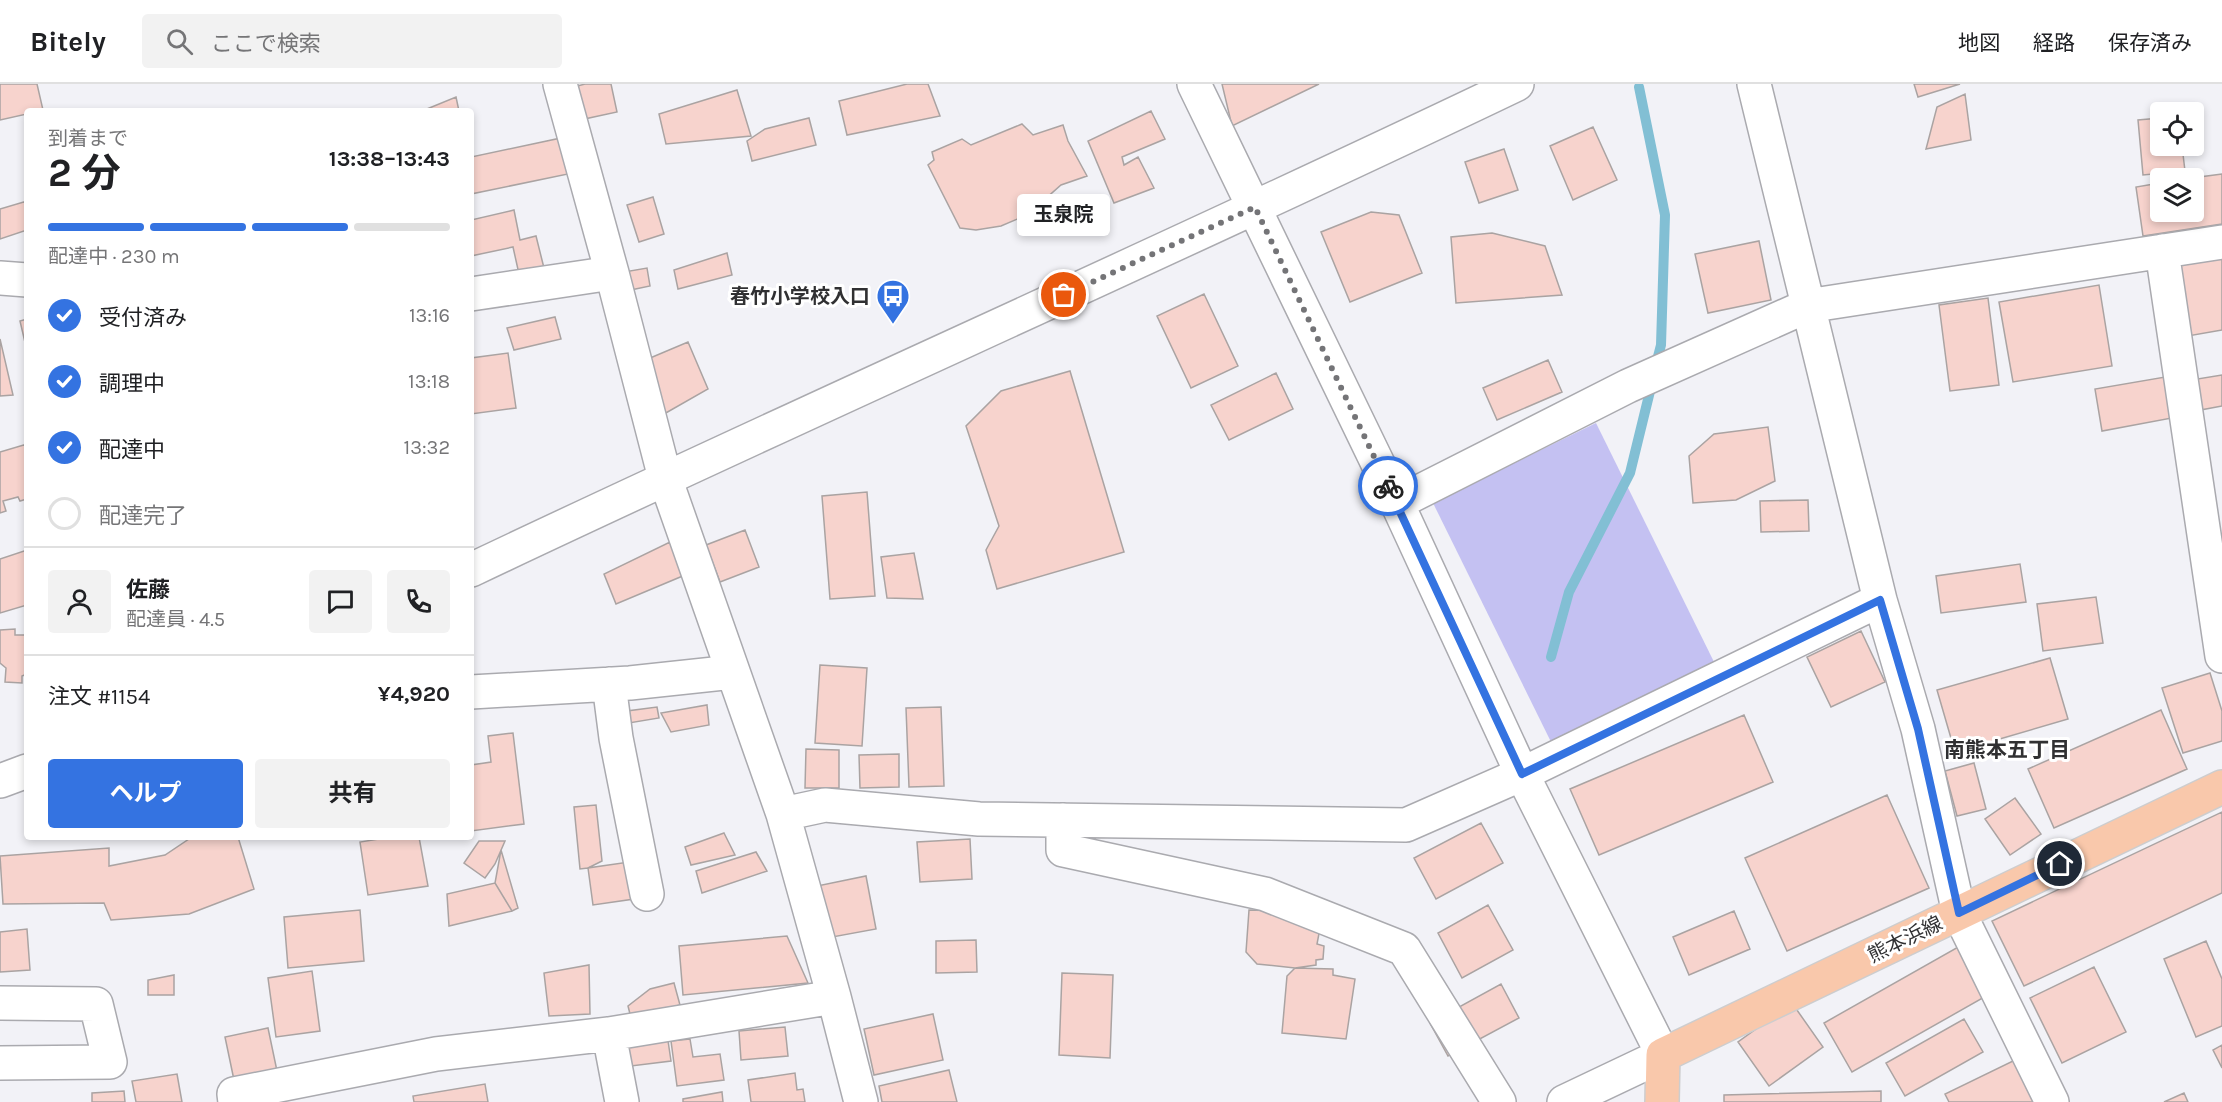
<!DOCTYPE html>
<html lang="ja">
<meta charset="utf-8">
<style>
body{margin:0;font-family:Karla,"Noto Sans JP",sans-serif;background:#f2f2f2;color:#202124;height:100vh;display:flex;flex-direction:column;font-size:22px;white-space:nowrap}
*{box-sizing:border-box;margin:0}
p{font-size:20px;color:#757577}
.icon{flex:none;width:33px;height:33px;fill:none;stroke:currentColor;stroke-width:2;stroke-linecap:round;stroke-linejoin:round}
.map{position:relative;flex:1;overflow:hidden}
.details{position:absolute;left:24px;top:24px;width:450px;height:732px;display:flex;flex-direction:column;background:#fff;border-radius:6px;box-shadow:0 3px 9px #0003}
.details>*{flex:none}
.controls{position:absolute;left:2150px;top:18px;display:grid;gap:12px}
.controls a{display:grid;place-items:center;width:54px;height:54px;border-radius:6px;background:#fff;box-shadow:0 3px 9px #0003;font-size:30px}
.pin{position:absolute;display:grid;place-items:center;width:51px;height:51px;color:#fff;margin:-26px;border:3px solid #fff;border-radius:50%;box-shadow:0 2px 6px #0007}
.courier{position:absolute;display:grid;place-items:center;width:60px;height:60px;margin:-30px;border:4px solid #3473e1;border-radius:50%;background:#fff;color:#222;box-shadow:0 2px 8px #0007}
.bubble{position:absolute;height:42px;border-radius:6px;background:#fff;box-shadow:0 3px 9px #0003;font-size:20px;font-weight:700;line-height:42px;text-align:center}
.overview em{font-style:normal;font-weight:700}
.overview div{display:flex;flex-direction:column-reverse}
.overview{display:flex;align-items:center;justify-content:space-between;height:102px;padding:0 24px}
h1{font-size:39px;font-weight:700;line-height:45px}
.bar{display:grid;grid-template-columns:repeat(4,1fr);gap:9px 6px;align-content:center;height:72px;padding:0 24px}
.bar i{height:8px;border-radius:4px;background:#e0e0e0}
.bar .on{background:#3473e1}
.bar p{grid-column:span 4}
.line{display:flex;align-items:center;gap:15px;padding:0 24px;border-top:2px solid #e0e0e0}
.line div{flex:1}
.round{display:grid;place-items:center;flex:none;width:63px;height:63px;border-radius:6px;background:#f2f2f2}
ol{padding:0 24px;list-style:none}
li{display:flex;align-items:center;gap:18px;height:66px}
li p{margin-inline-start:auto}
li .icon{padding:6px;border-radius:50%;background:#3473e1;color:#fff;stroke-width:4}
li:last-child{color:#757577}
li i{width:33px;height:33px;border:3px solid #e0e0e0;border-radius:50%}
.primary-button{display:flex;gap:12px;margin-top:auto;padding:12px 24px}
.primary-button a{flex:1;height:69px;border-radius:6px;background:#3473e1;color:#fff;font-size:24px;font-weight:700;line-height:69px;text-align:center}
.primary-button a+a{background:#f2f2f2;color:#202124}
header{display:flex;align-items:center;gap:36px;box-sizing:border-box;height:84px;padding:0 30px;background:#fff;border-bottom:2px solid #e0e0e0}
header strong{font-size:28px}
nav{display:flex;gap:33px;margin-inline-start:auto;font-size:21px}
.search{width:420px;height:54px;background:#f2f2f2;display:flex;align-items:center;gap:15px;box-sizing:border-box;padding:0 21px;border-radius:6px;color:#757577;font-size:22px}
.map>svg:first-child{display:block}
.green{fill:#c4c1f2}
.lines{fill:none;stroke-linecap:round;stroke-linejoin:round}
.stream{stroke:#82bfd4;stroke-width:10}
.building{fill:#f7d3cd;stroke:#aaa3a2;stroke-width:1.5}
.minor-casing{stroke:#aaaaaf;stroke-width:36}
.major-casing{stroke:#cdcdce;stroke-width:36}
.minor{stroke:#fff;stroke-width:33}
.major{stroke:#f9c8ab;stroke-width:33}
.done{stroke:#747477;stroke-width:6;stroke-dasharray:0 10.8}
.route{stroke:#3473e1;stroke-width:8}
.labels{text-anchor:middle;stroke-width:6;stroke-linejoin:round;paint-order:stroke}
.poi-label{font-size:20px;font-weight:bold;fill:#303032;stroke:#fff;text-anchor:end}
.street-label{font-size:20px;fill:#303032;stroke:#fff}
.neighbourhood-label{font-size:21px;font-weight:bold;fill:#303032;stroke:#fff}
</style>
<header>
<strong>Bitely</strong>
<div class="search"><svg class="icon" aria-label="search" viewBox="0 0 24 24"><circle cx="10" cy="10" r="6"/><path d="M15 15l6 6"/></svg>ここで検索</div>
<nav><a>地図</a><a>経路</a><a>保存済み</a></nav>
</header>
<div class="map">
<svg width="2222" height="1018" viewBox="0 0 2222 1018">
<rect width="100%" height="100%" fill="#f2f2f7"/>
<path class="green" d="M 1596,339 L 1717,584 L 1554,664 L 1433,419 Z"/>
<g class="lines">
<path class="stream" d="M 1639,3 L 1665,131 L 1661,261 L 1655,284
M 1551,573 L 1569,508 L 1630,389 L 1652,299"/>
</g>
<path class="building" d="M 0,0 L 37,0 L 43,26 L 27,27 L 27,30 L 0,36 Z
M 585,0 L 611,0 L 617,28 L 575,37 L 566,5 Z
M 907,0 L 928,0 L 940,32 L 847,51 L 839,17 Z
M 1222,0 L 1319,0 L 1232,42 Z
M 1914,0 L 1960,0 L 1918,13 Z
M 737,6 L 751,52 L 666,60 L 659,30 Z
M 1965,10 L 1971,56 L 1926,65 L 1937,23 Z
M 456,13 L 459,27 L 422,27 Z
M 1151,27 L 1165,55 L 1122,73 L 1124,81 L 1138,73 L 1154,104 L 1114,119 L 1088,57 Z
M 809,34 L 816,61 L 752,77 L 747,57 L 765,45 Z
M 2160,34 L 2160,62 L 2182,62 L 2185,87 L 2143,91 L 2138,36 Z
M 1022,40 L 1033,51 L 1063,41 L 1068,57 L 1087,92 L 1061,101 L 1027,131 L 1001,142 L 976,146 L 960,144 L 928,81 L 934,76 L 932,68 L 962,55 L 971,61 Z
M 1593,43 L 1617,96 L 1573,116 L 1550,62 Z
M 561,54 L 568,90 L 471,110 L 471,73 Z
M 1504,65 L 1518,106 L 1479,119 L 1465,78 Z
M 2222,90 L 2222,140 L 2143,152 L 2136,103 L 2160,99 L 2160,128 L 2193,128 L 2192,94 Z
M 653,113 L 664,150 L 639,158 L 627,121 Z
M 27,117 L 27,146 L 0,155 L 0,125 Z
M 514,126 L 520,156 L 536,152 L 544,184 L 519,190 L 513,163 L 471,172 L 471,136 Z
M 1371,128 L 1399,131 L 1422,189 L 1350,218 L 1321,148 Z
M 1492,149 L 1545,162 L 1562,211 L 1456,219 L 1451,153 Z
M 1759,157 L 1771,216 L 1708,229 L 1695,170 Z
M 727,169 L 732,191 L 678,205 L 674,186 Z
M 2222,169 L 2222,246 L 2188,252 L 2176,176 Z
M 647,184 L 650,202 L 621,208 L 618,189 Z
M 2099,201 L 2112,282 L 2013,298 L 1999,218 Z
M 1204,210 L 1238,282 L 1191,304 L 1157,232 Z
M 1988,214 L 1999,301 L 1950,307 L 1939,221 Z
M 555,233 L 561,255 L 514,266 L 507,244 Z
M 27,235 L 27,267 L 20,237 Z
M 0,255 L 13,311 L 0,312 Z
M 688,258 L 708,305 L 657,334 L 643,277 Z
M 508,269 L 516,324 L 471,330 L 471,274 Z
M 1548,276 L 1562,308 L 1497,336 L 1483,304 Z
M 1070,287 L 1124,468 L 997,505 L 986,466 L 999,442 L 966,342 L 1001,307 Z
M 1276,289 L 1293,325 L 1229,356 L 1211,321 Z
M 2222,291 L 2222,322 L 2195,327 L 2191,296 Z
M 2165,293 L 2172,334 L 2102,347 L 2095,305 Z
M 1768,343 L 1775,397 L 1736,416 L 1693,419 L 1689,372 L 1714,350 Z
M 27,360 L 27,415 L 20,417 L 18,413 L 3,417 L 6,427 L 0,429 L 0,368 Z
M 867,408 L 875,512 L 830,515 L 822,412 Z
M 1808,416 L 1809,447 L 1761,448 L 1760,417 Z
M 745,446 L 759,483 L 720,498 L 706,461 Z
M 670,458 L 685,491 L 616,520 L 604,490 Z
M 27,466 L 27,521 L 0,529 L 0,475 Z
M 914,469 L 923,515 L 887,514 L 881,473 Z
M 2020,480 L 2026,518 L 1941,529 L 1936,492 Z
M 2096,513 L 2103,559 L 2043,567 L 2037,520 Z
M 15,545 L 15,551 L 27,551 L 27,590 L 22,592 L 22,599 L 5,598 L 6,584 L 0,579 L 0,546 Z
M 1861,547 L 1885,598 L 1831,623 L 1807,573 Z
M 2050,574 L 2068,635 L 1955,668 L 1937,606 Z
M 820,581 L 867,584 L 862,662 L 815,659 Z
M 2210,589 L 2222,627 L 2222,657 L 2183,669 L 2162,604 Z
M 707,621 L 709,641 L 671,648 L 661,629 Z
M 657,623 L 659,634 L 629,639 L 627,627 Z
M 941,623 L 944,702 L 909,703 L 906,624 Z
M 2161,626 L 2187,685 L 2054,744 L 2028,685 Z
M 1744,631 L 1773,698 L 1599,771 L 1570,705 Z
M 513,649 L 524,740 L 471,747 L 471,681 L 491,678 L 488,652 Z
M 806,665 L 839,666 L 839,704 L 805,704 Z
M 899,670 L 899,703 L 860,704 L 859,671 Z
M 1974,679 L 1986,725 L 1957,732 L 1945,687 Z
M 1887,711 L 1929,804 L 1787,867 L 1745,774 Z
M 2015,714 L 2041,750 L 2010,771 L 1985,735 Z
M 596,721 L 602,777 L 588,784 L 580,785 L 574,723 Z
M 2222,728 L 2222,809 L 2024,902 L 1992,837 Z
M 1481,739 L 1503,779 L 1436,815 L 1414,774 Z
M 724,749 L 735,771 L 691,781 L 685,763 Z
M 192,753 L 238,753 L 254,805 L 189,830 L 111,836 L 104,819 L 3,820 L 0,772 L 109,764 L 109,782 L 165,771 Z
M 391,753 L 419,753 L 428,802 L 368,811 L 360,758 Z
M 970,755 L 972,795 L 920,798 L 917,758 Z
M 479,757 L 505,757 L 495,780 L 485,794 L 464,779 Z
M 501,766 L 518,824 L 512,827 L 495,799 Z
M 756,768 L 767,787 L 702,809 L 696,787 Z
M 629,778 L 634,815 L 593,821 L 588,784 Z
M 866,792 L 876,845 L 827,854 L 817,802 Z
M 495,799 L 512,827 L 449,842 L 447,810 Z
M 1488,821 L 1513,866 L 1462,894 L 1438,849 Z
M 360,826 L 364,877 L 288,884 L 284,833 Z
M 1249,826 L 1283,827 L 1321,839 L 1317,860 L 1324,862 L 1323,875 L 1316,876 L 1316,881 L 1295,884 L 1257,880 L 1246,868 Z
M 1734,827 L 1750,865 L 1689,891 L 1673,853 Z
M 27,845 L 30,886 L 0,888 L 0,848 Z
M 787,852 L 808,899 L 683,911 L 679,862 Z
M 976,856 L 977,888 L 936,889 L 936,857 Z
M 2206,857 L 2222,895 L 2222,942 L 2196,953 L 2164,875 Z
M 1967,858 L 1995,907 L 1852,988 L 1824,939 Z
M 589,881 L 590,930 L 549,932 L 544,889 Z
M 2094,883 L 2126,948 L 2062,979 L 2030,914 Z
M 1295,884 L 1333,885 L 1333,891 L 1355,895 L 1346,955 L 1282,949 L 1287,892 Z
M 312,887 L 320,947 L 276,953 L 268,894 Z
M 1062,889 L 1113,891 L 1110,974 L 1059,971 Z
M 174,891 L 174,911 L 148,911 L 148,896 Z
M 674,899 L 680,921 L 631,934 L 628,922 L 650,905 Z
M 1501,900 L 1519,934 L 1448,972 L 1430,939 Z
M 1792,919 L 1823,963 L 1769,1002 L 1738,958 Z
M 933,930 L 943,976 L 874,991 L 864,945 Z
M 1964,935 L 1983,968 L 1905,1012 L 1886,979 Z
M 785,943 L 788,972 L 741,976 L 739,947 Z
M 268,944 L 277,987 L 234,996 L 225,953 Z
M 667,950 L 671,977 L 631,982 L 627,955 Z
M 690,955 L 693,973 L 720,970 L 724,996 L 677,1002 L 671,957 Z
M 2222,961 L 2222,984 L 2213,966 Z
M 2015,976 L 2035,1018 L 1949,1018 L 1945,1010 Z
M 949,986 L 957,1018 L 882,1018 L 879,1002 Z
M 795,989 L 797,1006 L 803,1005 L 805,1018 L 751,1018 L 748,996 Z
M 177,990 L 182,1018 L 136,1018 L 132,997 Z
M 485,1000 L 488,1018 L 414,1018 L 413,1012 Z
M 124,1007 L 125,1018 L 92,1018 L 92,1009 Z
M 1881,1007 L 1881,1018 L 1724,1018 L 1724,1011 Z
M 722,1008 L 723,1018 L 683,1018 L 683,1015 Z
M 2184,1009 L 2188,1018 L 2164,1018 Z"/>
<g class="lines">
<g class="minor-casing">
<path id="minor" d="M 560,0 L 612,189 L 665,394 L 783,730 L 834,913 L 861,1018
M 1194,0 L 1397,419 L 1522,690 L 1663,971 L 1564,1018
M 1754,0 L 1880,516 L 1918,645 L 1959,829 L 2052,1018
M 2162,167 L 2222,572
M 0,194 L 27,196
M 471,210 L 612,189
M 1397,419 L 1628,302 L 1807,222 L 2222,158
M 471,486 C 818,321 1171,166 1517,0
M 609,600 L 616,654 L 647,810
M 471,608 L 630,599 L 733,588
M 0,697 L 27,687
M 783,730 L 825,721 L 979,735 L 1406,741 L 1522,690 L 1880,516
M 1063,736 L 1063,766 L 1265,810 L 1404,865 L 1499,1018
M 0,919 L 96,920 L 110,978 L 0,979
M 609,950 L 622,1018
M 235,1018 L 234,1010 L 436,970 L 609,950 L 834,913"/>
</g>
<g class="major-casing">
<path id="major" d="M 1662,1018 L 1663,971 L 2222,703"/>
</g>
<use href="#minor" class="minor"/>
<use href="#major" class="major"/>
</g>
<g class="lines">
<path class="done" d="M 1064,211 L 1255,123 L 1388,402"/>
<path class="route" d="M 1388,402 L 1522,690 L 1880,516 L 1918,645 L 1959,829 L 2060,780"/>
</g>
<defs>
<g id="bus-pin" transform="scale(1.725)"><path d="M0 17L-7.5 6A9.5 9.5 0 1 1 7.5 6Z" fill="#3473e1" stroke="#fff"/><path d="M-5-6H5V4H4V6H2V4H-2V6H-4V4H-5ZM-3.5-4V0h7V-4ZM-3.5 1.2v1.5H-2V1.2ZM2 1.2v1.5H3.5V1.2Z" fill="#fff"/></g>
</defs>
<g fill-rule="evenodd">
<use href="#bus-pin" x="893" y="212"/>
</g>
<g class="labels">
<g class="poi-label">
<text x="870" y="219">春竹小学校入口</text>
</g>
<g class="street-label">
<text transform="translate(1905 855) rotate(-26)" y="7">熊本浜線</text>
</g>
<g class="neighbourhood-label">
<text x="2007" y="673">南熊本五丁目</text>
</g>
</g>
</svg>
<div class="controls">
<a><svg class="icon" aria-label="locate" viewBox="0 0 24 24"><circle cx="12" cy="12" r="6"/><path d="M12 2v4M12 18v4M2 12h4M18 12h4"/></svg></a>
<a><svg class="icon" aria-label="layers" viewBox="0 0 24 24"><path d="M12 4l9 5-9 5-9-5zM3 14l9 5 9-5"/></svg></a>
</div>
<div class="pin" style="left:1064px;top:211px;background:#ea580c"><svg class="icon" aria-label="bag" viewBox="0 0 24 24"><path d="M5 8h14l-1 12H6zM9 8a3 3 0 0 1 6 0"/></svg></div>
<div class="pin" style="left:2060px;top:780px;background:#1f2937"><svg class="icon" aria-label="home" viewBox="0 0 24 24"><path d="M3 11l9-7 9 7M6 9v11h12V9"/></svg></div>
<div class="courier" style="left:1388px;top:402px"><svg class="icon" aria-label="bike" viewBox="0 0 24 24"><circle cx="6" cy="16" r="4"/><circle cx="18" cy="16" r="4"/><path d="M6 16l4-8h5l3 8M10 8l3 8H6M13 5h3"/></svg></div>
<div class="bubble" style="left:1017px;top:110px;width:93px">玉泉院</div>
<section class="details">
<div class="overview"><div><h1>2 分</h1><p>到着まで</p></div><em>13:38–13:43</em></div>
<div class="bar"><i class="on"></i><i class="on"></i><i class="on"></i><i></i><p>配達中 · 230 m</p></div>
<ol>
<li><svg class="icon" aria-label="check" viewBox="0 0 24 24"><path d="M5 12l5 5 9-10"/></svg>受付済み<p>13:16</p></li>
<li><svg class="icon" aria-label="check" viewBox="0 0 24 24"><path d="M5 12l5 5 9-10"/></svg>調理中<p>13:18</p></li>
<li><svg class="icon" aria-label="check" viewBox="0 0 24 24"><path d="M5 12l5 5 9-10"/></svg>配達中<p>13:32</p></li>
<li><i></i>配達完了</li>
</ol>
<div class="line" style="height:108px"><a class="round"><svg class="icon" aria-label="person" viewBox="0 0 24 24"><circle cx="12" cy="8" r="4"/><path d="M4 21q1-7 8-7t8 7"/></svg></a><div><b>佐藤</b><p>配達員 · 4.5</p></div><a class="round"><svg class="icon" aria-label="chat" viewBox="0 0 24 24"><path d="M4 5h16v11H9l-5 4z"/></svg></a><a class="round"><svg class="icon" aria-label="phone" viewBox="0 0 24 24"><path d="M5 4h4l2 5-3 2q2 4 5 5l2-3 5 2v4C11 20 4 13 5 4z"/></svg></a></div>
<div class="line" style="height:78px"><div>注文 #1154</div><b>¥4,920</b></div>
<div class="primary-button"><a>ヘルプ</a><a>共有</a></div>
</section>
</div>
